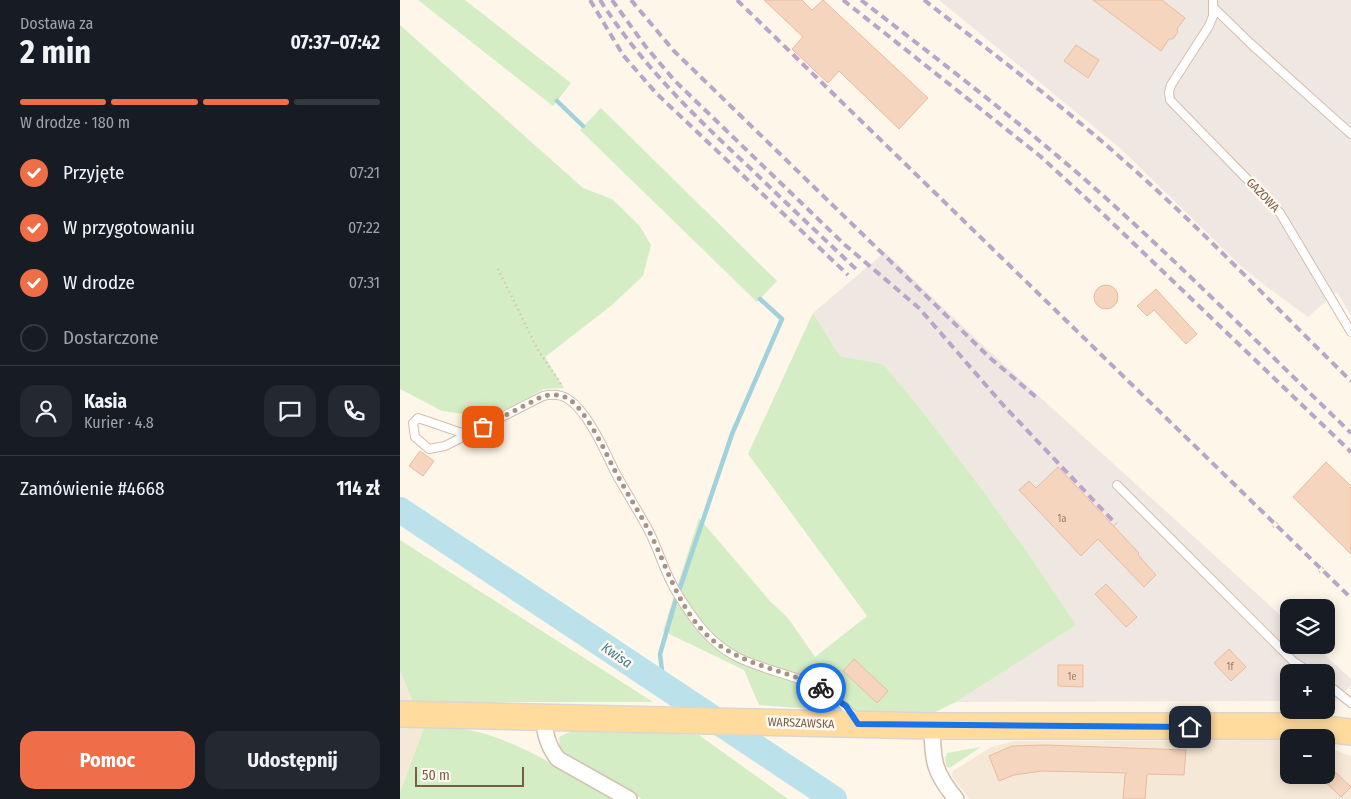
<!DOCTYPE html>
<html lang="pl">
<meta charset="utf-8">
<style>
body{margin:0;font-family:"Fira Sans Condensed",sans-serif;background:#242831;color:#f1f3f6;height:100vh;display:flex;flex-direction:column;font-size:19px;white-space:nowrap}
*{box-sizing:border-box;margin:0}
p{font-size:16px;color:#9ea1a6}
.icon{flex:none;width:28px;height:28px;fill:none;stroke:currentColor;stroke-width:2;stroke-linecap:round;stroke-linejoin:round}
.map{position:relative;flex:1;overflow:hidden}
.panel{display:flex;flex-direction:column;background:#171b24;width:400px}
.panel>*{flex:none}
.fabs{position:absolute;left:880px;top:599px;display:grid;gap:10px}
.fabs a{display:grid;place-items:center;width:55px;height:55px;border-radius:10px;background:#171b24;box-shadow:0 2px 12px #0003;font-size:25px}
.scale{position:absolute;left:15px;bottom:12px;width:109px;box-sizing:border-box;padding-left:5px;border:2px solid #7b5c4a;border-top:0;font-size:14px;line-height:18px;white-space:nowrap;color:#7b5c4a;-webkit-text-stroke:4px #fff9f0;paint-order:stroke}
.pin{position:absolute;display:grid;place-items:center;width:42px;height:42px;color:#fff;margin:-21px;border-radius:10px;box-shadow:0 2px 8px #0006}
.courier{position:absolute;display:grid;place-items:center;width:50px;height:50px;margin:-25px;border:4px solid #1a73e8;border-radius:50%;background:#fff;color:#222;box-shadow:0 1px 6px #0007}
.headline em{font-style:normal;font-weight:700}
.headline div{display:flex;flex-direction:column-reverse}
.headline{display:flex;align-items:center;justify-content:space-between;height:85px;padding:0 20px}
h1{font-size:32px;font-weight:700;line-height:38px}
.bar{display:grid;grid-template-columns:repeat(4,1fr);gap:8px 5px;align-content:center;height:60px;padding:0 20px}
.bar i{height:6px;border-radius:4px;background:#363941}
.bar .active{background:#ef6e47}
.bar p{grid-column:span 4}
.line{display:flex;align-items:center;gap:12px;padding:0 20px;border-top:1px solid #363941}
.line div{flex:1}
.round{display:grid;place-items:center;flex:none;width:52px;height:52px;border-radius:15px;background:#242831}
ol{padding:0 20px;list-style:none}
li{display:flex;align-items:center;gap:15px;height:55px}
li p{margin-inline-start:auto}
li .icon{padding:5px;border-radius:50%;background:#ef6e47;color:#fff;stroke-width:4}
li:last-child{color:#9ea1a6}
li i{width:28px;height:28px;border:2px solid #363941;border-radius:50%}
.primary-button{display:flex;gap:10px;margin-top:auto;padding:10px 20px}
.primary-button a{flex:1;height:58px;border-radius:15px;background:#ef6e47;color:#fff;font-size:20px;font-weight:700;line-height:58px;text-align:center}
.primary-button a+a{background:#242831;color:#f1f3f6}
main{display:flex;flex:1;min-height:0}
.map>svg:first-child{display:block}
.residential{fill:#f6e8d6}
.industrial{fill:#efe8e2}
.green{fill:#d5edc5;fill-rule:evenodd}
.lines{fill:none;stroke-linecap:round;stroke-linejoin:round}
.stream{stroke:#a0d2dc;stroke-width:4.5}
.river{stroke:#bbe2ea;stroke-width:26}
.building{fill:#f5d5be;stroke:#e9bb9d}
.service-casing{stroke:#d2bead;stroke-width:10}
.minor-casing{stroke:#d2bead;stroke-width:18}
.primary-casing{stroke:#ddd5d0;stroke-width:28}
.path{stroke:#dbb8a0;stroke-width:2.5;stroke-dasharray:1 4;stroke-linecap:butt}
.service{stroke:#fff;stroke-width:8}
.minor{stroke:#fff;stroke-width:15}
.primary{stroke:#ffdc9e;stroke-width:25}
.rail{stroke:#b9a5ca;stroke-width:4;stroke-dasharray:8 5;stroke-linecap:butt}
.done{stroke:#a99282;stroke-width:5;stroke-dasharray:0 9}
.route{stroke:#1a73e8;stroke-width:6}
.labels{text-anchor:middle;stroke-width:5;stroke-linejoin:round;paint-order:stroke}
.number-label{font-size:10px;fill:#9a7a67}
.street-label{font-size:12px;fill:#7b5c4a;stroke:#fff9f0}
.water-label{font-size:14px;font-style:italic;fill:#3f7b88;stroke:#fff9f0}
</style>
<main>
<section class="panel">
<div class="headline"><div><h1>2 min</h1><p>Dostawa za</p></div><em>07:37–07:42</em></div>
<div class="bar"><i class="active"></i><i class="active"></i><i class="active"></i><i></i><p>W drodze · 180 m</p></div>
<ol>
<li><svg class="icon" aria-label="check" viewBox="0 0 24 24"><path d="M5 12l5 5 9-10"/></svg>Przyjęte<p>07:21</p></li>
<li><svg class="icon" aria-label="check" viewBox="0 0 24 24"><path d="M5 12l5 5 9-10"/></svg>W przygotowaniu<p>07:22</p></li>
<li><svg class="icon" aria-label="check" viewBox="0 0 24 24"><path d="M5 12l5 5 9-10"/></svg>W drodze<p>07:31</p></li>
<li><i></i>Dostarczone</li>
</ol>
<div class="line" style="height:90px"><a class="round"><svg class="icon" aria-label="person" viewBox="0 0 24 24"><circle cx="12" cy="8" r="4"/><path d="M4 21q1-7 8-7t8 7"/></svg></a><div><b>Kasia</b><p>Kurier · 4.8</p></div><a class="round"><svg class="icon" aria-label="chat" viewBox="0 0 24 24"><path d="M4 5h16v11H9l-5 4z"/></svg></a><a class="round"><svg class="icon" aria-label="phone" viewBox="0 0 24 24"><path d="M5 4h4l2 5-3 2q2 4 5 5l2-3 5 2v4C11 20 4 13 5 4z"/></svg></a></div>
<div class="line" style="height:65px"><div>Zamówienie #4668</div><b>114 zł</b></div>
<div class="primary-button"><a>Pomoc</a><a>Udostępnij</a></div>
</section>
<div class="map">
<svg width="951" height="799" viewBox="0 0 951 799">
<rect width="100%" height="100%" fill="#fef6e9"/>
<path class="residential" d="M 0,671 L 24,728 L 0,792 Z
M 889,740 L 889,775 L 926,775 L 926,747 L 951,756 L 951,799 L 569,799 L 552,776 L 553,771 L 591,747 L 614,741 Z"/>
<path class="industrial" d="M 539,0 L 951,0 L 951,316 L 937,292 L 908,317 L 867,287 L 842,267 L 721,149 Z
M 485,252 L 577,340 L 889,623 L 889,645 L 914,645 L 951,679 L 951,685 L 936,701 L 926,701 L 926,672 L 889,672 L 889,701 L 556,702 L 675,625 L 630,556 L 581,488 L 516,403 L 483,364 L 440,356 L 413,313 Z"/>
<path class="green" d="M 18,0 L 65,0 L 171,83 L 153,106 Z
M 0,25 L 183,188 L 212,199 L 239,225 L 251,245 L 243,276 L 212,305 L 145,357 L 164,388 L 143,389 L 111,408 L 79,416 L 42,411 L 0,389 Z
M 201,108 L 377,281 L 357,302 L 180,130 Z
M 413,313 L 440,356 L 483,364 L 516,403 L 581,488 L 630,556 L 676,625 L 556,702 L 533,713 L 477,714 L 359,705 L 344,670 L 263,631 L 299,518 L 370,601 L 388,618 L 415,657 L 467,616 L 348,454 ZM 443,671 L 488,691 L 477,703 Z
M 0,540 L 253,702 L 13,702 L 0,671 Z
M 24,728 C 36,729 50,727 62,729 C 111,735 171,775 214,799 L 0,799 L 0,792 Z
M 174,730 L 299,735 L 388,799 L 242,799 L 171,760 L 160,749 L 159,737 Z
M 581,747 L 551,767 L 549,768 L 546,766 L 545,758 L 547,753 Z"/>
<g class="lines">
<path class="stream" d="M 157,101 L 183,126
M 280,588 L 332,434 L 382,319 L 360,299
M 264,687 L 260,654 L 276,599"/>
<path class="river" d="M 0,510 L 434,799"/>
</g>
<path class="building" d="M 364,0 L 402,0 L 412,10 L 423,0 L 528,98 L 499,129 L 439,71 L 428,83 L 392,49 L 403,37 Z
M 693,0 L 762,0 L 785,18 L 777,29 L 778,32 L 773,39 L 769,39 L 761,51 Z
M 676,45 L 699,60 L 688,78 L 664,61 Z
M694 297a12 12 0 1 1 24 0a12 12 0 1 1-24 0Z
M 756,289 L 797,334 L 786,344 L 754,310 L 747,316 L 737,306 Z
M 20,451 L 34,461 L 23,476 L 9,466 Z
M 926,462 L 951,486 L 951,554 L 893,497 Z
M 658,467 L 739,553 L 738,555 L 756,575 L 744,587 L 698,539 L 681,556 L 619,490 L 629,481 L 636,488 Z
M 706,584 L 737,617 L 726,627 L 695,594 Z
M 829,649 L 846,667 L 831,681 L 814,663 Z
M 454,659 L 488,691 L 477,703 L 443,671 Z
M 658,665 L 683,665 L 683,687 L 658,686 Z
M 644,745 L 786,750 L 784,775 L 747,774 L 745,799 L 723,799 L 725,775 L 727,773 L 642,771 L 614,775 L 599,781 L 589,756 L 612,746 Z
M 930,767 L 951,787 L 941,797 L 920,777 L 922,775 L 926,775 L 926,771 Z"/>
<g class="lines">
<g class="service-casing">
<path id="service" d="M 813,0 L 813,16 L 809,26 L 771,85 L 769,92 L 770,100 L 880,213 L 951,332
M 813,7 L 850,43 L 951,134
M 68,435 L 18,418 L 13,423 L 15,437 L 29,449 L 45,446 L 143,396 C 152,394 160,394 168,399 C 188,412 205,451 215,472 C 226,492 238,511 249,531 C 259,551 265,574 277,593 C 293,619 310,644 339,658 C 382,678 427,677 456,720
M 717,485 L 894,662 L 910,672
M 926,683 L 951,703"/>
</g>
<g class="minor-casing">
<path id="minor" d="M 143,716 C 145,733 147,745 158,759 L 229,799
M 532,726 C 533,761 533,771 556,799"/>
</g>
<g class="primary-casing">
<path id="primary" d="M 0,714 L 532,726 L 901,726 L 951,732"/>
</g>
<path class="path" d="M 98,269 L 138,350 L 161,384
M 873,527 L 878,522
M 919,572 L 924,567"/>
<use href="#service" class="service"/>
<use href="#minor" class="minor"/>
<use href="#primary" class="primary"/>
<path class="rail" d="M 190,0 L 223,55 L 256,93 L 448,275
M 200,0 C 241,64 294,116 349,167 C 385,202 421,236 457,270
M 212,0 L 246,47 L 275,81 L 445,245 L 519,308 L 604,406 L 716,524
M 231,0 L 274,51 L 589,357 L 636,397
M 337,0 L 951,598
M 443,0 L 640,156 L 700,211 L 951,452
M 461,0 C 545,65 629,129 708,200 C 791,275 870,355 951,433
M 524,0 C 591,52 659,103 722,159 C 802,229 875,307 951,381"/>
</g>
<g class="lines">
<path class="done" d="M 83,427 L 143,396 C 152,394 160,394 169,399 C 187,412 204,449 214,469 C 225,490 238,510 249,531 C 267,566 277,605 306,634 C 338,666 383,668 421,688"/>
<path class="route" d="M 421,688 L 446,706 L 458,724 L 790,727"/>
</g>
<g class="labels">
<g class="number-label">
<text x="662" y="522">1a</text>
<text x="830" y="670">1f</text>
<text x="672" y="680">1e</text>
</g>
<g class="street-label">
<text transform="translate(863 195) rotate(46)" y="4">GAZOWA</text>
<text transform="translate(401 723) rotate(2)" y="4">WARSZAWSKA</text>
</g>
<g class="water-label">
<text transform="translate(217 655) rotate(34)" y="5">Kwisa</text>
</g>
</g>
</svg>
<div class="fabs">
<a><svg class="icon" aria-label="layers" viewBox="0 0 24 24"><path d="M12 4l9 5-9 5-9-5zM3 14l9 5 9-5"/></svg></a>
<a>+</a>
<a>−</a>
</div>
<div class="scale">50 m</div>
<div class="pin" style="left:83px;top:427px;background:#ea580c"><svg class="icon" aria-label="bag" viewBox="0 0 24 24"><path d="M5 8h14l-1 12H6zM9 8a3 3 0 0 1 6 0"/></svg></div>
<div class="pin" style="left:790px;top:727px;background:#1f2937"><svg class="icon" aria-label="home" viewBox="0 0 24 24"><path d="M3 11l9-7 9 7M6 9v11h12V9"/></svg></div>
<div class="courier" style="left:421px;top:688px"><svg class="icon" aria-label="bike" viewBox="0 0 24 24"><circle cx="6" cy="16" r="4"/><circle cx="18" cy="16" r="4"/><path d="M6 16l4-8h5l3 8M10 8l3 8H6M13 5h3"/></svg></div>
</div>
</main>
